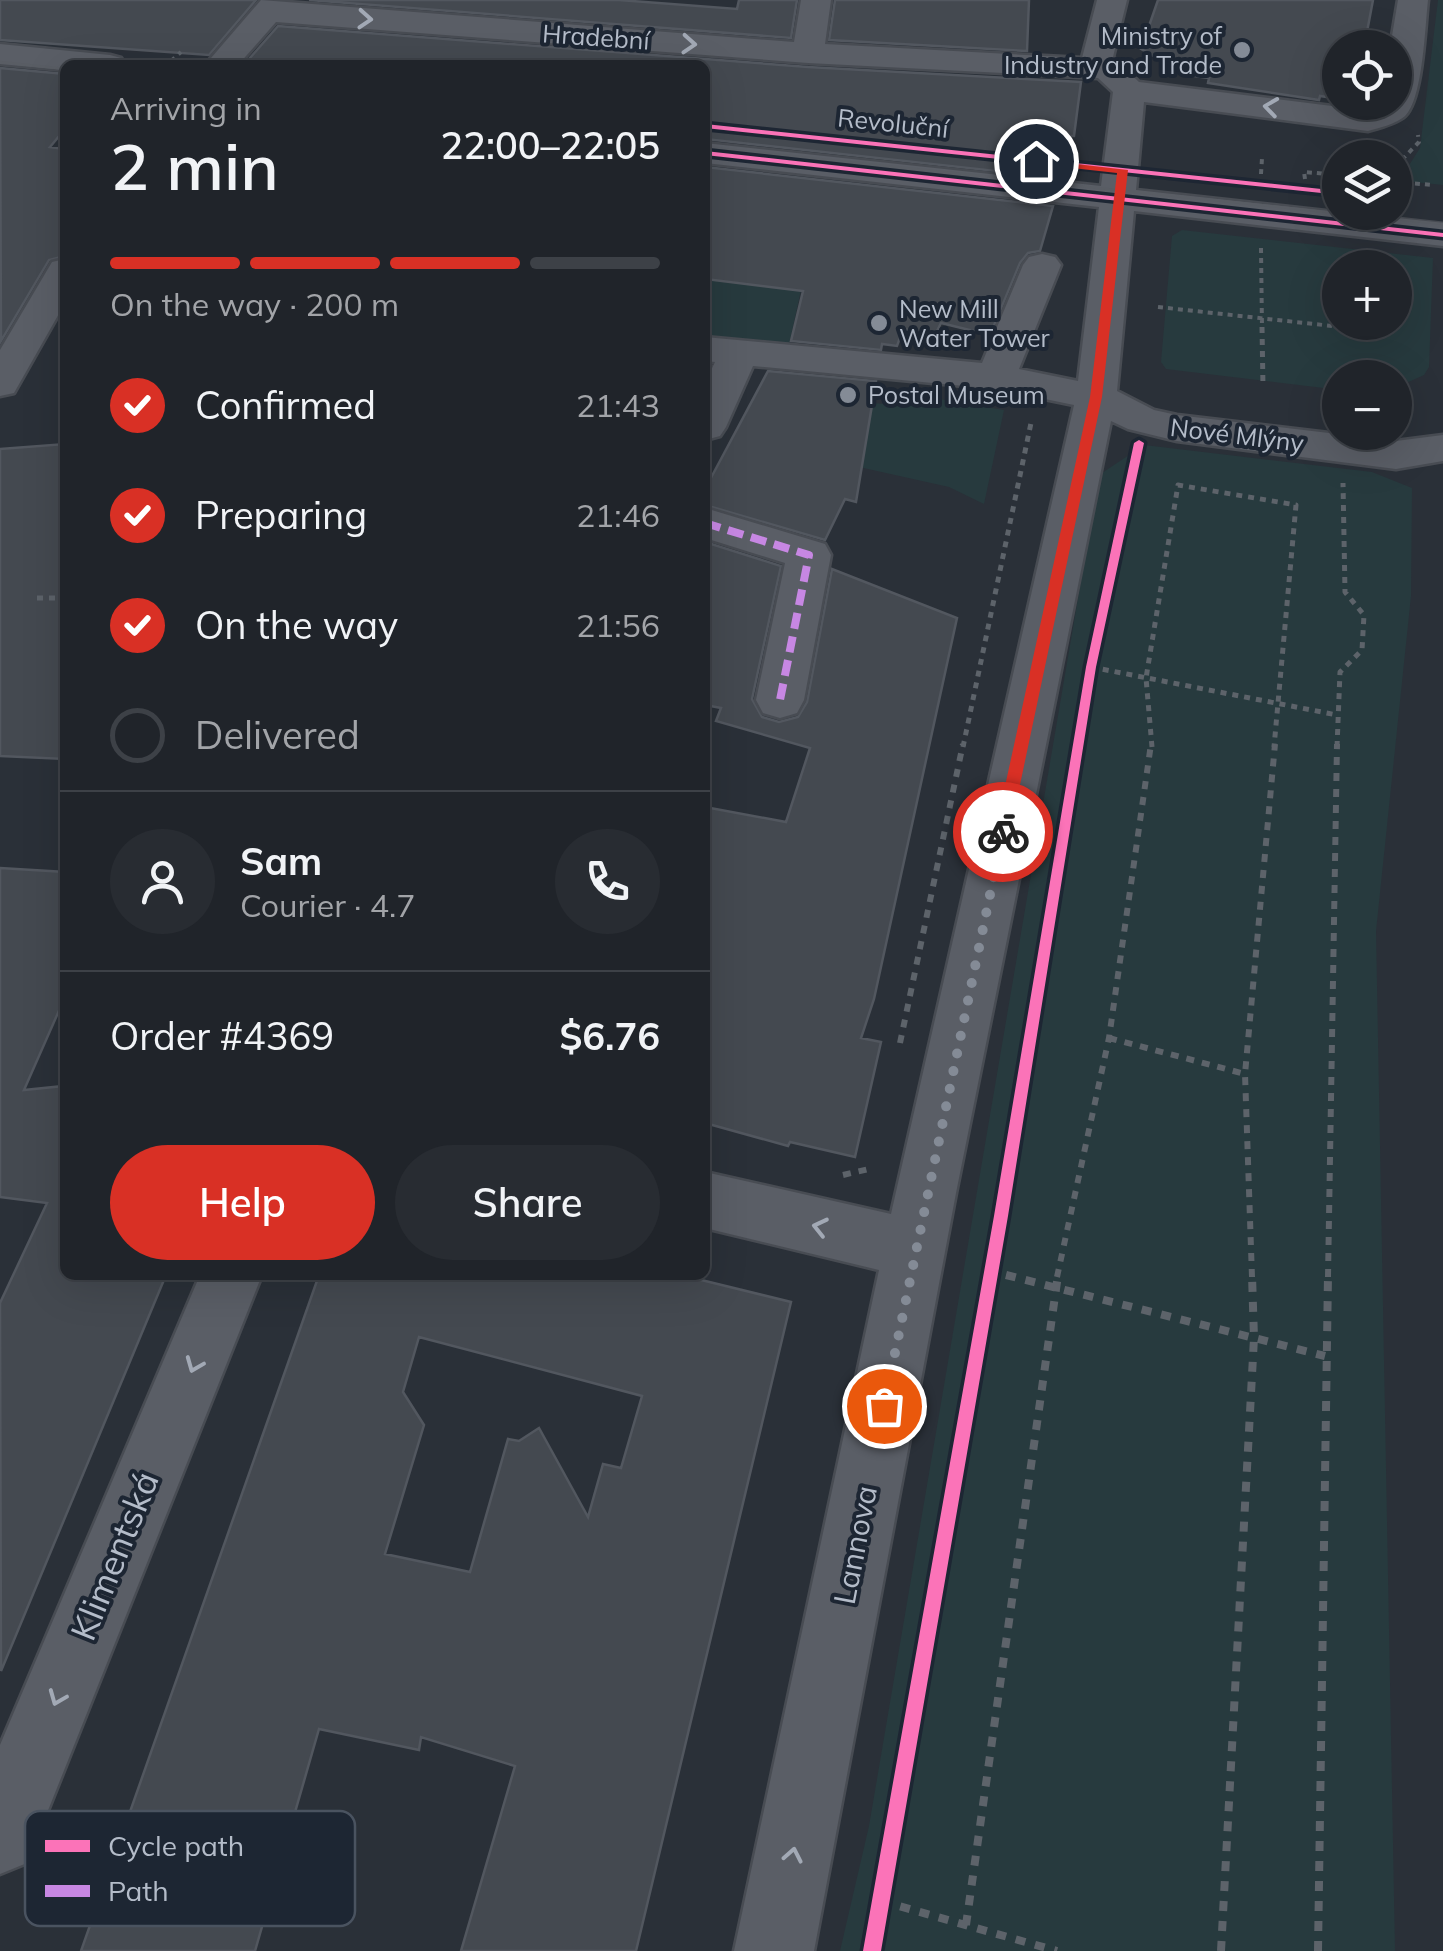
<!DOCTYPE html>
<meta charset="utf-8">
<style>
body{margin:0;font-family:Mulish,sans-serif;background:#282c32;color:#f1f3f6;height:100vh;display:flex;flex-direction:column;font-size:38px;white-space:nowrap}
*{box-sizing:border-box;margin:0}
p{font-size:32px;color:#a2a4a8}
.icon{flex:none;width:55px;height:55px;fill:none;stroke:currentColor;stroke-width:2;stroke-linecap:round;stroke-linejoin:round}
.map{position:relative;flex:1;overflow:hidden}
.side{position:absolute;left:60px;top:60px;width:650px;height:1220px;display:flex;flex-direction:column;background:#20242a;border-radius:15px;box-shadow:0 10px 40px #0002,0 0 0 2px #3d4147}
.side>*{flex:none}
.buttons{position:absolute;left:1322px;top:30px;display:grid;gap:20px}
.buttons a{display:grid;place-items:center;width:90px;height:90px;border-radius:50%;background:#20242a;box-shadow:0 10px 40px #0002,0 0 0 2px #3d4147;font-size:50px}
.pin{position:absolute;display:grid;place-items:center;width:85px;height:85px;color:#fff;margin:-42px;border:5px solid #fff;border-radius:50%;box-shadow:0 2px 10px #0007}
.courier{position:absolute;display:grid;place-items:center;width:100px;height:100px;margin:-50px;border:8px solid #d93025;border-radius:50%;background:#fff;color:#222;box-shadow:0 2px 12px #0007}
.headline em{font-style:normal;font-weight:600}
.headline div{display:flex;flex-direction:column-reverse}
.headline{display:flex;align-items:center;justify-content:space-between;height:170px;padding:0 50px}
h1{font-size:65px;font-weight:600;line-height:75px}
.bar{display:grid;grid-template-columns:repeat(4,1fr);gap:15px 10px;align-content:center;height:120px;padding:0 50px}
.bar i{height:12px;border-radius:8px;background:#3d4147}
.bar .selected{background:#d93025}
.bar p{grid-column:span 4}
.line{display:flex;align-items:center;gap:25px;padding:0 50px;border-top:2px solid #3d4147}
.line div{flex:1}
.round{display:grid;place-items:center;flex:none;width:105px;height:105px;border-radius:52px;background:#282c32}
ol{padding:0 50px;list-style:none}
li{display:flex;align-items:center;gap:30px;height:110px}
li p{margin-inline-start:auto}
li .icon{padding:10px;border-radius:50%;background:#d93025;color:#fff;stroke-width:4}
li:last-child{color:#a2a4a8}
li i{width:55px;height:55px;border:5px solid #3d4147;border-radius:50%}
.action{display:flex;gap:20px;margin-top:auto;padding:20px 50px}
.action a{flex:1;height:115px;border-radius:60px;background:#d93025;color:#fff;font-size:40px;font-weight:600;line-height:115px;text-align:center}
.action a+a{background:#282c32;color:#f1f3f6}
.map>svg:first-child{display:block}
.green{fill:#273a3e;fill-rule:evenodd}
.building{fill:#444950;stroke:#52575f;stroke-width:2.5;fill-rule:evenodd}
.lines{fill:none;stroke-linecap:round;stroke-linejoin:round}
.minor-casing{stroke:#484c53;stroke-width:5}
.path-far3{stroke:#5d636a;stroke-width:4;stroke-dasharray:5 5;stroke-linecap:butt}
.path-far2{stroke:#5d636a;stroke-width:5;stroke-dasharray:6 6;stroke-linecap:butt}
.path-far1{stroke:#5d636a;stroke-width:6;stroke-dasharray:8 8;stroke-linecap:butt}
.path{stroke:#5d636a;stroke-width:8;stroke-dasharray:10 10;stroke-linecap:butt}
.minor{fill:#5a5e66;fill-rule:evenodd}
.tram{stroke:#595d64;stroke-width:2.5}
.quiet{stroke:#c787e3;stroke-width:8;stroke-dasharray:16 8;stroke-linecap:butt}
.cycleway-casing{stroke:#1d2633;stroke-width:7}
.cycleway{fill:#fb73b8;fill-rule:evenodd}
.oneway{stroke:#a2a9b5}
.route{fill:#d93025}
.done{stroke:#848b96;stroke-width:10;stroke-dasharray:0 18}
.poi-dot{fill:#848b96;stroke:#1d2633;stroke-width:4}
.labels{text-anchor:middle;stroke-width:8;stroke-linejoin:round;paint-order:stroke}
.far-poi-label{font-size:25px;fill:#b4bcc9;stroke:#1d2633;text-anchor:start}
.far-street-label{font-size:25px;fill:#b4bcc9;stroke:#1d2633}
.street-label{font-size:30px;fill:#b4bcc9;stroke:#1d2633}
.near-street-label{font-size:35px;fill:#b4bcc9;stroke:#1d2633}
.key{fill:#1d2633;stroke:#4a5360;stroke-width:2.5}
.key-label{font-size:28px;fill:#b4bcc9}
</style>
<div class="map">
<svg width="1443" height="1951" viewBox="0 0 1443 1951">
<rect width="100%" height="100%" fill="#2a3038"/>
<path class="green" d="M 1438,0 L 1443,0 L 1443,185 L 1395,180 L 1395,173 L 1406,170 L 1420,148 Z
M 1182,230 L 1433,258 L 1429,367 L 1424,375 L 1395,388 L 1395,378 L 1340,378 L 1340,390 L 1166,369 L 1161,362 L 1172,236 ZM 1340,268 L 1395,268 L 1395,322 L 1340,322 Z
M 705,260 L 801,290 L 789,345 L 705,341 Z
M 887,390 L 1004,410 L 984,504 L 949,487 L 859,467 L 872,403 L 885,404 Z
M 1144,445 L 1372,472 L 1412,488 L 1411,596 L 1376,931 L 1395,1951 L 840,1951 L 869,1826 L 1099,475 Z"/>
<path class="building" d="M 0,0 L 256,0 L 209,55 L 0,40 Z
M 309,0 L 619,0 L 737,9 L 739,0 L 797,0 L 791,38 Z
M 835,0 L 1029,0 L 1027,51 L 829,40 Z
M 1158,0 L 1373,0 L 1364,48 L 1340,48 L 1340,99 L 1320,96 L 1319,100 L 1208,83 L 1209,78 L 1187,75 L 1141,49 Z
M 278,26 L 808,67 L 1081,82 L 1074,136 L 1065,136 L 1058,178 L 705,139 L 705,65 L 261,65 L 265,60 L 249,59 Z
M 0,68 L 65,74 L 65,129 L 50,147 L 65,149 L 65,256 L 49,260 L 1,341 Z
M 705,167 L 1053,206 L 1040,251 L 1028,253 L 1020,263 L 990,335 L 941,323 L 935,335 L 903,329 L 897,346 L 882,344 L 881,350 L 791,341 L 803,291 L 705,279 Z
M 768,371 L 876,381 L 856,502 L 845,499 L 825,540 L 705,505 L 705,489 Z
M 65,444 L 65,759 L 0,756 L 0,449 Z
M 705,542 L 781,566 L 752,699 L 762,717 L 779,722 L 798,717 L 807,702 L 832,569 L 957,618 L 874,999 L 861,1038 L 881,1042 L 855,1157 L 790,1142 L 788,1146 L 705,1123 L 705,807 L 786,822 L 810,748 L 716,721 L 721,708 L 705,705 Z
M 0,868 L 65,872 L 65,997 L 24,1090 L 64,1086 L 65,1275 L 166,1275 L 1,1671 L 0,1303 L 47,1203 L 0,1197 Z
M 319,1275 L 681,1275 L 791,1302 L 636,1951 L 461,1951 L 515,1766 L 421,1737 L 419,1750 L 319,1729 L 255,1951 L 81,1951 ZM 419,1337 L 642,1396 L 621,1468 L 603,1464 L 588,1517 L 539,1428 L 519,1441 L 508,1439 L 470,1572 L 385,1554 L 424,1425 L 403,1392 Z"/>
<g class="lines">
<g class="minor-casing">
<path id="minor" d="M 261,0 L 794,42 L 801,0 L 831,0 L 825,44 L 1082,58 L 1097,0 L 1127,0 L 1113,57 L 1139,82 L 1364,110 L 1380,102 L 1395,102 L 1395,48 L 1390,48 L 1398,0 L 1428,0 C 1425,26 1423,99 1405,116 C 1396,124 1379,128 1368,131 L 1144,102 L 1136,190 L 1443,224 L 1443,246 L 1134,211 L 1117,391 L 1154,410 L 1177,415 L 1396,441 L 1443,435 L 1443,461 L 1396,469 L 1177,441 L 1128,429 L 1111,421 L 956,1193 L 814,1951 L 734,1951 L 879,1270 L 705,1228 L 705,1172 L 891,1214 L 1074,405 L 996,389 L 753,366 L 726,427 L 720,436 L 705,440 L 705,383 L 715,362 L 705,361 L 705,337 L 982,363 L 1023,265 L 1029,257 L 1042,254 L 1055,257 L 1061,265 L 1019,369 L 1078,381 L 1099,207 L 705,163 L 705,143 L 1101,186 L 1113,92 L 1098,78 L 808,63 L 276,22 L 238,65 L 205,65 Z
M 0,44 L 110,55 L 121,58 L 126,65 L 65,65 L 65,70 L 0,64 Z
M 65,259 L 65,303 L 14,393 L 0,396 L 0,350 L 52,262 Z
M 705,508 L 825,544 L 831,555 L 804,700 L 797,713 L 780,718 L 763,713 L 756,700 L 785,563 L 705,538 Z
M 200,1275 L 262,1275 L 27,1863 L 0,1874 L 0,1745 Z"/>
</g>
<path class="path-far3" d="M 171,61 L 181,52
M 1395,167 L 1419,142 L 1418,135
M 1261,174 L 1262,158
M 1305,179 L 1304,172 L 1340,175
M 1395,182 L 1433,185
M 1261,248 L 1262,329
M 1158,307 L 1360,329
M 1364,322 L 1365,329"/>
<path class="path-far2" d="M 1262,327 L 1263,387
M 1337,327 L 1365,330 L 1365,327
M 37,598 L 65,598
M 1091,667 L 1337,715
M 963,747 L 1031,423
M 1152,747 L 1146,678 L 1178,485 L 1296,505 L 1274,747
M 1337,747 L 1340,672 L 1362,650 L 1364,615 L 1345,592 L 1343,483"/>
<path class="path-far1" d="M 1109,1038 L 1245,1074
M 900,1043 L 963,744
M 843,1175 L 873,1168
M 991,1271 L 1016,1277
M 1057,1277 L 1109,1038 L 1151,744
M 1252,1277 L 1245,1074 L 1275,744
M 1328,1277 L 1337,744"/>
<path class="path" d="M 1006,1275 L 1325,1356
M 881,1901 L 1057,1951
M 966,1925 L 1058,1275
M 1221,1951 L 1254,1338 L 1252,1275
M 1318,1951 L 1328,1275"/>
<use href="#minor" class="minor"/>
<path class="tram" d="M 0,62 L 65,69
M 705,147 L 1443,224"/>
<path class="quiet" d="M 705,523 L 809,555 L 780,700"/>
<g class="cycleway-casing">
<path id="cycleway" d="M 705,124 L 1340,191 L 1340,195 L 705,128 Z
M 705,151 L 1443,233 L 1443,237 L 705,155 Z
M 1139,440 L 1144,443 L 1096,667 L 1008,1216 L 881,1951 L 863,1951 L 994,1216 L 1086,667 L 1134,443 Z"/>
</g>
<use href="#cycleway" class="cycleway"/>
</g>
<defs><path id="oneway-chevron" d="M-2-3.5L2.5 0L-2 3.5" fill="none" stroke-width="1.6" stroke-linecap="round" stroke-linejoin="round" transform="scale(2.5)"/></defs>
<g class="oneway">
<use href="#oneway-chevron" transform="translate(365 19) rotate(4)"/>
<use href="#oneway-chevron" transform="translate(689 44) rotate(4)"/>
<use href="#oneway-chevron" transform="translate(1271 107) rotate(-172)"/>
<use href="#oneway-chevron" transform="translate(820 1227) rotate(-167)"/>
<use href="#oneway-chevron" transform="translate(194 1365) rotate(112)"/>
<use href="#oneway-chevron" transform="translate(57 1698) rotate(112)"/>
<use href="#oneway-chevron" transform="translate(793 1855) rotate(-79)"/>
</g>
<path class="route" d="M 1033,159 L 1128,170 L 1102,397 L 1010,832 L 1003,838 L 995,832 L 1090,397 L 1117,173 L 1036,164 Z"/>
<g class="lines">
<path class="done" d="M 884,1406 L 1003,832"/>
</g>
<g class="poi-dot">
<circle cx="1242" cy="50" r="10"/>
<circle cx="879" cy="323" r="10"/>
<circle cx="848" cy="395" r="10"/>
</g>
<g class="labels">
<g class="far-poi-label">
<text x="1222" y="45" text-anchor="end">Ministry of<tspan x="1222" dy="29">Industry and Trade</tspan></text>
<text x="899" y="318">New Mill<tspan x="899" dy="29">Water Tower</tspan></text>
<text x="868" y="404">Postal Museum</text>
</g>
<g class="far-street-label">
<text transform="translate(596 37) rotate(4)" y="9">Hradební</text>
<text transform="translate(893 123) rotate(6)" y="9">Revoluční</text>
<text transform="translate(1237 435) rotate(7)" y="9">Nové Mlýny</text>
</g>
<g class="street-label">
<text transform="translate(856 1545) rotate(-79)" y="10">Lannova</text>
</g>
<g class="near-street-label">
<text transform="translate(115 1556) rotate(-68)" y="12">Klimentská</text>
</g>
</g>
<rect x="25" y="1811" width="330" height="115" rx="15" class="key"/>
<rect x="45" y="1840" width="45" height="12" fill="#fb73b8"/>
<rect x="45" y="1885" width="45" height="12" fill="#c787e3"/>
<g class="key-label">
<text x="108" y="1856">Cycle path</text>
<text x="108" y="1901">Path</text>
</g>
</svg>
<div class="buttons">
<a><svg class="icon" aria-label="locate" viewBox="0 0 24 24"><circle cx="12" cy="12" r="6"/><path d="M12 2v4M12 18v4M2 12h4M18 12h4"/></svg></a>
<a><svg class="icon" aria-label="layers" viewBox="0 0 24 24"><path d="M12 4l9 5-9 5-9-5zM3 14l9 5 9-5"/></svg></a>
<a>+</a>
<a>−</a>
</div>
<div class="pin" style="left:884px;top:1406px;background:#ea580c"><svg class="icon" aria-label="bag" viewBox="0 0 24 24"><path d="M5 8h14l-1 12H6zM9 8a3 3 0 0 1 6 0"/></svg></div>
<div class="pin" style="left:1036px;top:161px;background:#1f2937"><svg class="icon" aria-label="home" viewBox="0 0 24 24"><path d="M3 11l9-7 9 7M6 9v11h12V9"/></svg></div>
<div class="courier" style="left:1003px;top:832px"><svg class="icon" aria-label="bike" viewBox="0 0 24 24"><circle cx="6" cy="16" r="4"/><circle cx="18" cy="16" r="4"/><path d="M6 16l4-8h5l3 8M10 8l3 8H6M13 5h3"/></svg></div>
<section class="side">
<div class="headline"><div><h1>2 min</h1><p>Arriving in</p></div><em>22:00–22:05</em></div>
<div class="bar"><i class="selected"></i><i class="selected"></i><i class="selected"></i><i></i><p>On the way · 200 m</p></div>
<ol>
<li><svg class="icon" aria-label="check" viewBox="0 0 24 24"><path d="M5 12l5 5 9-10"/></svg>Confirmed<p>21:43</p></li>
<li><svg class="icon" aria-label="check" viewBox="0 0 24 24"><path d="M5 12l5 5 9-10"/></svg>Preparing<p>21:46</p></li>
<li><svg class="icon" aria-label="check" viewBox="0 0 24 24"><path d="M5 12l5 5 9-10"/></svg>On the way<p>21:56</p></li>
<li><i></i>Delivered</li>
</ol>
<div class="line" style="height:180px"><a class="round"><svg class="icon" aria-label="person" viewBox="0 0 24 24"><circle cx="12" cy="8" r="4"/><path d="M4 21q1-7 8-7t8 7"/></svg></a><div><b>Sam</b><p>Courier · 4.7</p></div><a class="round"><svg class="icon" aria-label="phone" viewBox="0 0 24 24"><path d="M5 4h4l2 5-3 2q2 4 5 5l2-3 5 2v4C11 20 4 13 5 4z"/></svg></a></div>
<div class="line" style="height:130px"><div>Order #4369</div><b>$6.76</b></div>
<div class="action"><a>Help</a><a>Share</a></div>
</section>
</div>
